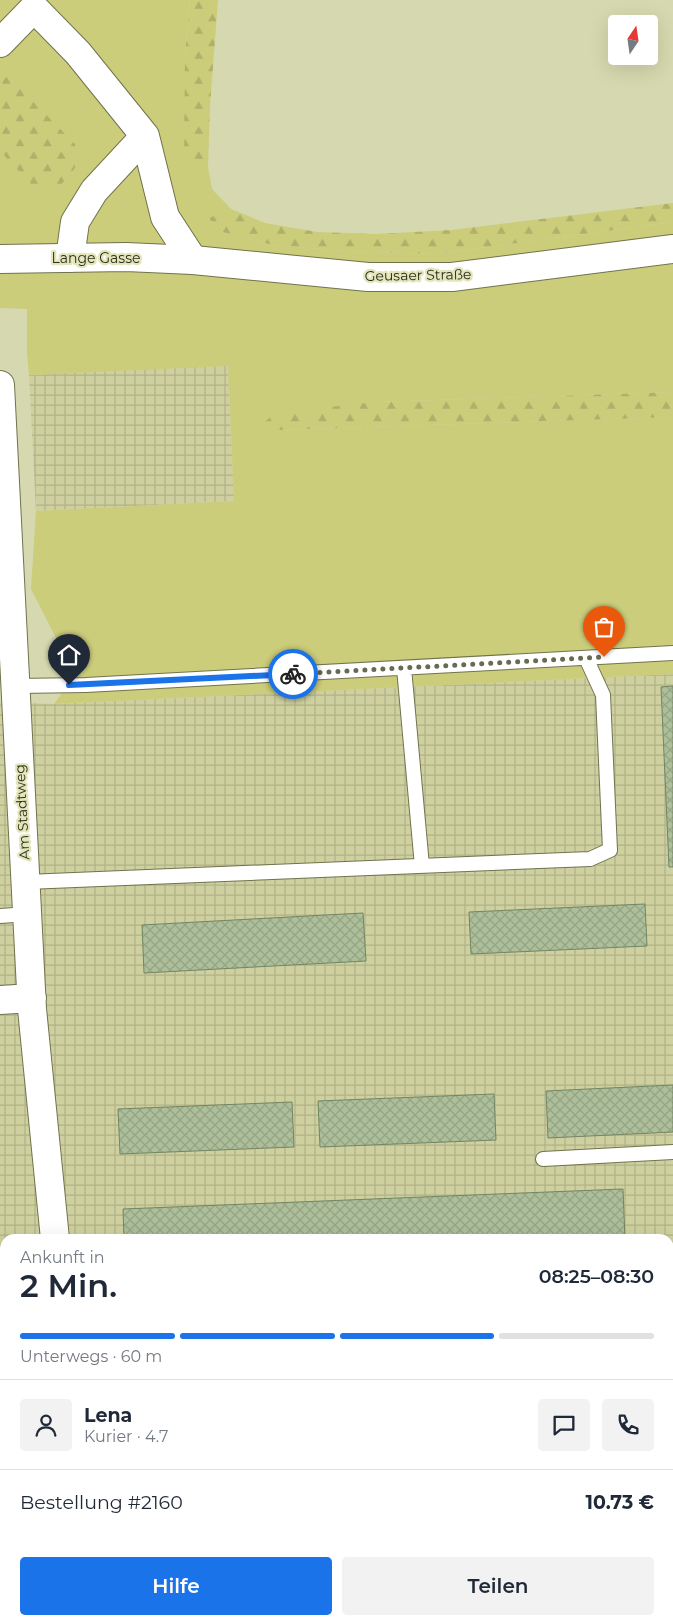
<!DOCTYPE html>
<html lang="de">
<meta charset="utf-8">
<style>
body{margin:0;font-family:Montserrat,sans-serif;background:#f2f2f3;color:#1f2937;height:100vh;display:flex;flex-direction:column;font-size:19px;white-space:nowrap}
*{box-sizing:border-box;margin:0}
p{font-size:16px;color:#747a83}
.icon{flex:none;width:28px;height:28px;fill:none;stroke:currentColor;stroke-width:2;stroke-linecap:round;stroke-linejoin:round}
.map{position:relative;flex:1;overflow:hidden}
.side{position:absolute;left:0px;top:1234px;width:674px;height:391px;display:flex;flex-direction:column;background:#fff;border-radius:15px 15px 0 0;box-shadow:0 5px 20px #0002}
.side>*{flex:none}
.needle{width:32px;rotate:13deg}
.buttons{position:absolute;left:608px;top:15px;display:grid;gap:10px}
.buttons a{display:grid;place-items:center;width:50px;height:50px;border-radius:5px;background:#fff;box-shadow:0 5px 20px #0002;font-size:25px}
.pin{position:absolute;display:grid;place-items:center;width:42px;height:42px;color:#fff;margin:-51px -21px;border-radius:50% 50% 50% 0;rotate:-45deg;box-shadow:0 0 5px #0007}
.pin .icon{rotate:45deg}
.courier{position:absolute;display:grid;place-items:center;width:50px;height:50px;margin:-25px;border:4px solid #1a73e8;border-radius:50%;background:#fff;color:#222;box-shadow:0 1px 6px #0007}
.summary em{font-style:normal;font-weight:600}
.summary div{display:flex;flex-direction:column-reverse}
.summary{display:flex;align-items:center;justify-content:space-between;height:85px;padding:0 20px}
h1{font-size:32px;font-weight:600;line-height:38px}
.bar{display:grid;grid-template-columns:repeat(4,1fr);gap:8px 5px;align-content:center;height:60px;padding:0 20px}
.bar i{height:6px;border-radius:4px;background:#e0e1e3}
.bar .selected{background:#1a73e8}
.bar p{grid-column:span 4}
.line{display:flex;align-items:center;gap:12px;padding:0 20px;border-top:1px solid #e0e1e3}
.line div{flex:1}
.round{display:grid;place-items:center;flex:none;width:52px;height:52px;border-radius:5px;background:#f2f2f3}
.button{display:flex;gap:10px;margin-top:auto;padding:10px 20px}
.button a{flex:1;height:58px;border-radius:5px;background:#1a73e8;color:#fff;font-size:20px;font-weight:600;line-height:58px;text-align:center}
.button a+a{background:#f2f2f3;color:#1f2937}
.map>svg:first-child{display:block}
.industrial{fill:url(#industrial-grid)}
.grass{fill:#cbcd7a}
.forest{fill:url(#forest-firs)}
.building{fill:url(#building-cross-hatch);stroke:#738562}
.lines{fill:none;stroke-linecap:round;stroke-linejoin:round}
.service-casing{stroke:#71734d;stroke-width:16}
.minor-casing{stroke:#71734d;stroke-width:30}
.tertiary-casing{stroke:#71734d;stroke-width:30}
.service{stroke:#fff;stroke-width:14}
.minor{stroke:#fff;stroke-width:28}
.tertiary{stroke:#fff;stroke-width:28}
.done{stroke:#686a51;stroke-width:5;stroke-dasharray:0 9}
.route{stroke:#1a73e8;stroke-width:6}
.labels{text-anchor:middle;stroke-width:4.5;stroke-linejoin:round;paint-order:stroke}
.street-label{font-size:14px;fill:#2d2e1e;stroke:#e3e5bb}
</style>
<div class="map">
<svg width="673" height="1624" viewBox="0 0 673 1624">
<defs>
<pattern id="industrial-grid" width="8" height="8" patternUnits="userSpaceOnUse" patternTransform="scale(1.25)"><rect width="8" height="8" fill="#ced09f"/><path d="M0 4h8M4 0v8" fill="none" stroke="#b1b388"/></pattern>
<pattern id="forest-firs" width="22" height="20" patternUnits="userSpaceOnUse" patternTransform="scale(1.25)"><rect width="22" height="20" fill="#cbcd7a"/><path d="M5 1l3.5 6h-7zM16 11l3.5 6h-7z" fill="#afb069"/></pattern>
<pattern id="building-cross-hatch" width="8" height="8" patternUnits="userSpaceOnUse" patternTransform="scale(1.25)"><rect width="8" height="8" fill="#acbf9a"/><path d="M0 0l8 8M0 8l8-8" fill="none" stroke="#94a484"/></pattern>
</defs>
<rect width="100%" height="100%" fill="#d6d8af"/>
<path class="industrial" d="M 228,365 L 234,501 L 36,511 L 29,375 Z
M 673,674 L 673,1624 L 106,1624 L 106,1620 L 669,1620 L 669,1239 L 5,1239 L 5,1398 L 0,1399 L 0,702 L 54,704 Z"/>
<path class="grass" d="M 0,0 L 190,0 L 185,55 L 194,178 L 208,167 L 212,189 L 231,209 L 209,218 L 219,231 L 273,245 L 344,251 L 435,254 L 673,222 L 673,392 L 376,402 L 278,430 L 673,417 L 673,674 L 54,704 L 75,675 L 31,589 L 36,511 L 234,501 L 228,366 L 29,375 L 27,352 L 27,309 L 0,308 Z"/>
<path class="forest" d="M 190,0 L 218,0 L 210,106 L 208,167 L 195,178 L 184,157 L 185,55 Z
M 0,76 L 10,78 L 75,144 L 75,168 L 55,192 L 31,184 L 0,151 Z
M 673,203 L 673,222 L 435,254 L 344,251 L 273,245 L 219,231 L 209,218 L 231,209 L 265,223 L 317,232 L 377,234 L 451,230 Z
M 673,392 L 673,417 L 278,430 L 263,424 L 274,413 L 376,402 Z"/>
<path class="building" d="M 673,686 L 673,867 L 669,867 L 661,687 Z
M 645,904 L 647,946 L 471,954 L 469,912 Z
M 363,913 L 366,961 L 144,973 L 142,925 Z
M 673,1085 L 673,1132 L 548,1138 L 546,1091 Z
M 494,1094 L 496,1140 L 320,1147 L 318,1101 Z
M 292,1102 L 294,1147 L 120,1154 L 118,1109 Z
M 623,1189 L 625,1239 L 124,1239 L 123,1209 Z
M 282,1620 L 427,1620 L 428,1624 L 282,1624 Z"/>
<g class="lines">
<g class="service-casing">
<path id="service" d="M 404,668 L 422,866
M 16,686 L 86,685 L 673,653
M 26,882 L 590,859 L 610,850 L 603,695 L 586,658
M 0,916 L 28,914
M 543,1159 L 673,1152
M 236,1620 L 237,1624"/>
</g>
<g class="minor-casing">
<path id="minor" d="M 0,43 L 34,8 L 78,53 L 145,136 L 165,217 L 193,260
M 70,258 L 75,222 L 94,191 L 145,136
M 0,385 L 32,1009 L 55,1239
M 0,1000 L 32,998
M 82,1620 L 83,1624"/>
</g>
<g class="tertiary-casing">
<path id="tertiary" d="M 0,259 L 126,257 L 193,260 L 368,277 L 452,277 L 673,249"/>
</g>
<use href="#service" class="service"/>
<use href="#minor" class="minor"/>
<use href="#tertiary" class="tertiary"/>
</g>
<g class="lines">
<path class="done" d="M 293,674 L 604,657"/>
<path class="route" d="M 69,685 L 293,674"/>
</g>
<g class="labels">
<g class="street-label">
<text x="96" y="263">Lange Gasse</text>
<text transform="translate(418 275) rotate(-1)" y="5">Geusaer Straße</text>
<text transform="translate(22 812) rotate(-93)" y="5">Am Stadtweg</text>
</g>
</g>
</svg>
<div class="buttons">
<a><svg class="needle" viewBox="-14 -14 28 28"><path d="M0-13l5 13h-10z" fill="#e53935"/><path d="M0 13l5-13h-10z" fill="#747a83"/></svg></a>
</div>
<div class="pin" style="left:604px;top:657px;background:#ea580c"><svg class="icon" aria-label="bag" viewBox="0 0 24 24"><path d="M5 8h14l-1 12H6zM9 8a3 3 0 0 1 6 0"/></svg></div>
<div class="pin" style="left:69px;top:685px;background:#1f2937"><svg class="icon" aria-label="home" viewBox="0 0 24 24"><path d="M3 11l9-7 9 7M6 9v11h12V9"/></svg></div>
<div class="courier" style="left:293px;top:674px"><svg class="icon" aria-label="bike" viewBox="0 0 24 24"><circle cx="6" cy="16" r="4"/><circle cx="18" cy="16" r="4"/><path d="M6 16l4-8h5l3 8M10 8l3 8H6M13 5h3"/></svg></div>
<section class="side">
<div class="summary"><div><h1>2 Min.</h1><p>Ankunft in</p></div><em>08:25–08:30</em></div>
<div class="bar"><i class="selected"></i><i class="selected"></i><i class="selected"></i><i></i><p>Unterwegs · 60 m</p></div>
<div class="line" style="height:90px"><a class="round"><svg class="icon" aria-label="person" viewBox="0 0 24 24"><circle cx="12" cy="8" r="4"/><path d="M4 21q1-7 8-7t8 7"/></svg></a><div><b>Lena</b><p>Kurier · 4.7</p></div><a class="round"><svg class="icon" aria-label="chat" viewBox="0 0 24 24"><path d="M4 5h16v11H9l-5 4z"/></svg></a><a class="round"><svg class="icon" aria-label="phone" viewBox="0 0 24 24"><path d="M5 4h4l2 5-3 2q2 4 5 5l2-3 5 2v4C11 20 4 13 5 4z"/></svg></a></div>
<div class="line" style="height:65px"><div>Bestellung #2160</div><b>10.73 €</b></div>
<div class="button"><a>Hilfe</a><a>Teilen</a></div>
</section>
</div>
